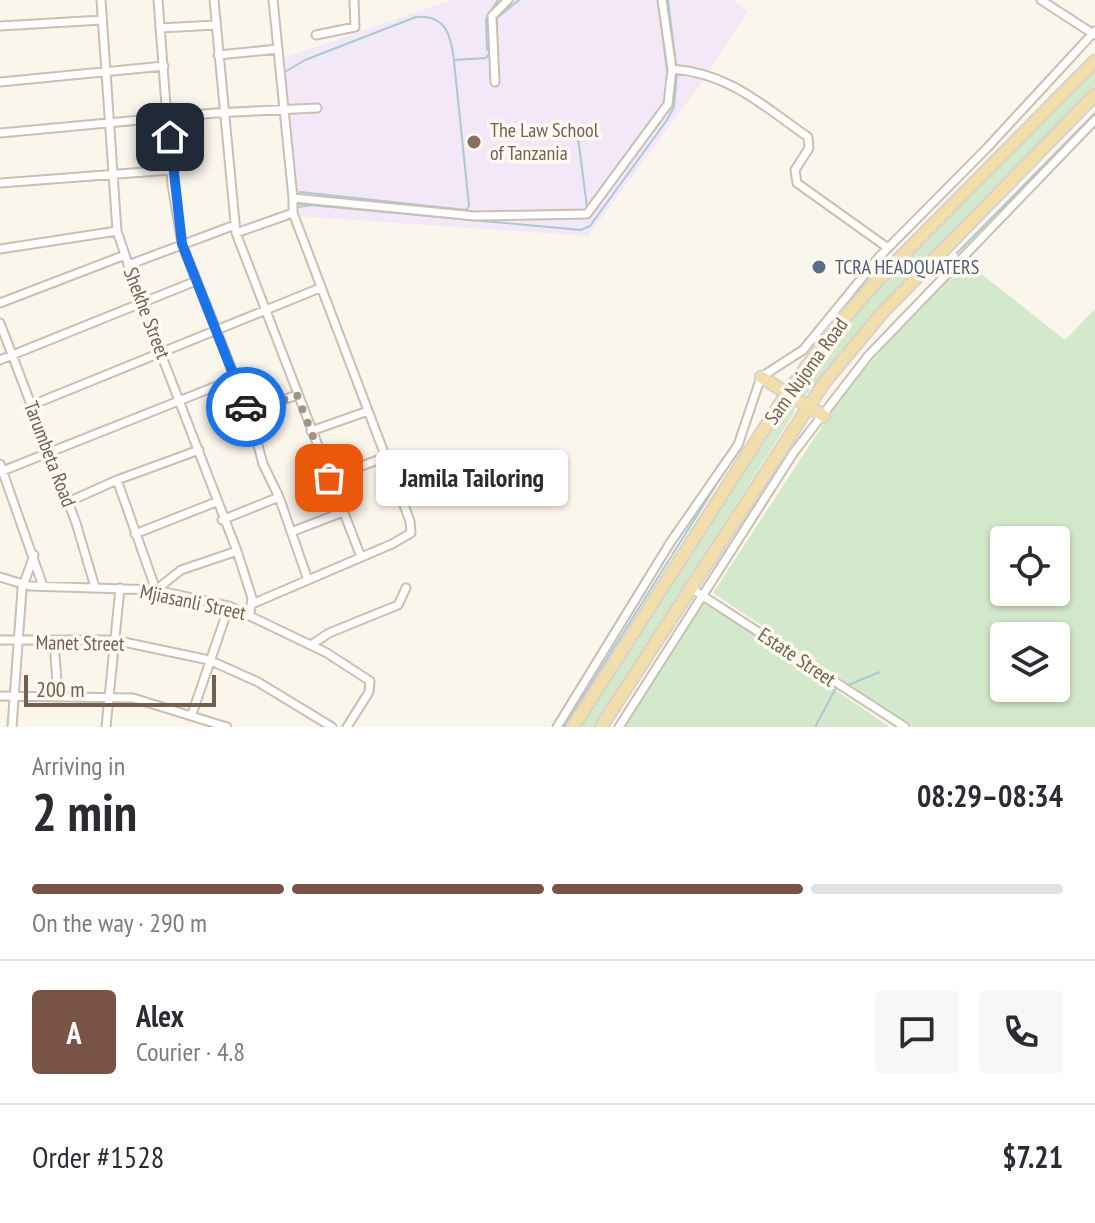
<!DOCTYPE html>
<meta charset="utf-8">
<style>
body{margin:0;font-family:"PT Sans Narrow",sans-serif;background:#f7f7f7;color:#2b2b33;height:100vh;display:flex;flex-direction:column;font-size:30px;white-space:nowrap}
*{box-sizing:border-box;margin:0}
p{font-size:26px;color:#7c7c81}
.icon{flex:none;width:44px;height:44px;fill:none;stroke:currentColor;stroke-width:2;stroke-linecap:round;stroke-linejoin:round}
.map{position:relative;height:727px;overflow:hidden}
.side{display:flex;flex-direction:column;background:#fff;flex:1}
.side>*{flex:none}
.buttons{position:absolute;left:990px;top:526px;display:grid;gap:16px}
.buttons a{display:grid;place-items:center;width:80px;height:80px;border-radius:8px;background:#fff;box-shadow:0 2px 6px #0004;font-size:40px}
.scale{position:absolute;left:24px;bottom:20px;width:192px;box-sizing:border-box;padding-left:8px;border:4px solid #746050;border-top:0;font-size:22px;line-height:28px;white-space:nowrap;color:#746050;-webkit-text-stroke:6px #fefaf2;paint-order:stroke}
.pin{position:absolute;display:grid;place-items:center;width:68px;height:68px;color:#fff;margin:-34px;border-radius:16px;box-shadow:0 4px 12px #0006}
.courier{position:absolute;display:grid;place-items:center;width:80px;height:80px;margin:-40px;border:6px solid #1a73e8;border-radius:50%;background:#fff;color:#222;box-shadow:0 2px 10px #0007}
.bubble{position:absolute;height:56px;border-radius:8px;background:#fff;box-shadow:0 2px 6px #0004;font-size:26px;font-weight:700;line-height:56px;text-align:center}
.summary em{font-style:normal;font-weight:700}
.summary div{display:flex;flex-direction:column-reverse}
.summary{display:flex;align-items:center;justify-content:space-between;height:136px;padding:0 32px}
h1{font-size:52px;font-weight:700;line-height:60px}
.bar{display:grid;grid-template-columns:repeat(4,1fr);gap:12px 8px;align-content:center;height:96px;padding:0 32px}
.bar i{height:10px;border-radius:6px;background:#e1e1e2}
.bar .current{background:#785346}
.bar p{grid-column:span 4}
.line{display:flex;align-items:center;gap:20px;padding:0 32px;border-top:2px solid #e1e1e2}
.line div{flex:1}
.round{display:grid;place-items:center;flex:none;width:84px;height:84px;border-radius:8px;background:#f7f7f7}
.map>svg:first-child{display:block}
.education{fill:#f3e8f8}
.green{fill:#d4e8cb;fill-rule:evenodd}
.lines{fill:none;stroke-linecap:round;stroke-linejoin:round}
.stream{stroke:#a9c9d4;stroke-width:2}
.minor-casing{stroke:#ccbfb2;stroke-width:11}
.primary-casing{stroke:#d8d2ce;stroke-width:15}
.minor{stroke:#fff;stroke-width:7}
.primary{stroke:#f2deab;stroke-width:11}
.done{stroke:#a39486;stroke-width:8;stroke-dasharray:0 14.4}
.route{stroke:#1a73e8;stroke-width:10}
.education-dot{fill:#8d6e63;stroke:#fefaf2;stroke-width:3}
.service-dot{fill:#5c6f8a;stroke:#fefaf2;stroke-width:3}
.labels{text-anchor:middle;stroke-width:7;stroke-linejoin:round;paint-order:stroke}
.education-label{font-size:20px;fill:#785e54;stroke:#fefaf2;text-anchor:start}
.service-label{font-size:20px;fill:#4e5e75;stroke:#fefaf2;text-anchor:start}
.street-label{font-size:20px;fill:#746050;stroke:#fefaf2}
</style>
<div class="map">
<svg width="1095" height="727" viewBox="0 0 1095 727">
<rect width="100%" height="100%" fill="#fbf6eb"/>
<path class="education" d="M 452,0 L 733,0 L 748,11 L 700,85 L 588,236 L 296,216 L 283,58 Z"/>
<path class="green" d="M 1095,66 L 1095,86 L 871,315 L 805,396 L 795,390 L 864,302 Z
M 964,260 L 1065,340 L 1095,309 L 1095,727 L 913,727 L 713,593 L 847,388 ZM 1004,540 L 1056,540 L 1056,592 L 1004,592 ZM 1004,636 L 1056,636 L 1056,688 L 1004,688 Z
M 788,398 L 796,404 L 794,413 L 595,727 L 575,727 Z
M 705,602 L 890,727 L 625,727 Z"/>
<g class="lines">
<path class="stream" d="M 658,0 L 668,78
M 668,0 L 676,65
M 497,40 L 497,18 L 519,0
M 487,50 L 486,19 L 498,0
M 283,73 L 305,60 L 416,17 C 446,15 451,35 454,60 L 486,58 L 490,52
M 577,130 L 587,207
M 985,164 L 1076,71
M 300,192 L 466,210 L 469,206 L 454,61
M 299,207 L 310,205 L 581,230 L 590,226 L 667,120 L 674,107 L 677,72
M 957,253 L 1095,113
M 848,685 L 880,672
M 564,727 L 740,447
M 815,727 L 836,688"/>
<g class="minor-casing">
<path id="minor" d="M 101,0 L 117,231 L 141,302 L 237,551 L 252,598 L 250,613
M 158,0 L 172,185 L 182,244 L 249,412 L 263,464 L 279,497 L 308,580
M 214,0 L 236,233 L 361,557
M 273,0 L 293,198
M 1041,0 L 1095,35
M 0,26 L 102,20
M 160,28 L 216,25
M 316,35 L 355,27 L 354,0
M 218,55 L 278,49
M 672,69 C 729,73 762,105 808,137 L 809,148 L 795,170 L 797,183 L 888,248
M 0,82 L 164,66
M 495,82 L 492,16 L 508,0
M 0,133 L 215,113 L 317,108
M 0,183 L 171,170
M 236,233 L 293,213 L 293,198 L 475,216 L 587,214 L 668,104 L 672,69 L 662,0
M 0,249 L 117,231
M 128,265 L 235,225
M 0,303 L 125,255
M 0,323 L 76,523 L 95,587
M 0,360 L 196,281
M 32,405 L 320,288
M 249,412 L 297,395
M 311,431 L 368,411
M 0,464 L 43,586
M 0,472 L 234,379
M 329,478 L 386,457
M 117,480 L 156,590 L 181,570 L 237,551
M 68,502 L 117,480 L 199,450
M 222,520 L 279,497
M 291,532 L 343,512
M 135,534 L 216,502
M 0,577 L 30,586 L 156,590 L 229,606 L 327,653 L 370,681 L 369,692 L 347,727
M 689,587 L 905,727
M 252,604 L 392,544 L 411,533 L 410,521 L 293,213
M 0,640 L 114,640 L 209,660 L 258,682 L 332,727
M 54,642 L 58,696
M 311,645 L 329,633 L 398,605 L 406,588
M 0,696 L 133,698 L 227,727
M 192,714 L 229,606
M 12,727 L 22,589 L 34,555
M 106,727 L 120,588
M 557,727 L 670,543 L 738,445 L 761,377 L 803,350 L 879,257 L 987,148 L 1095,31
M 619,727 L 794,452 L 868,356 L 1095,120"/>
</g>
<g class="primary-casing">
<path id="primary" d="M 761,377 L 824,416
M 573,727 L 787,393 L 837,326 L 877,281 L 1095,61
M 601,727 L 824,383 L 883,312 L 1095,95"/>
</g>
<use href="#minor" class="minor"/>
<use href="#primary" class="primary"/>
</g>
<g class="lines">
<path class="done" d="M 246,407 L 249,412 L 297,395 L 329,478"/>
<path class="route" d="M 170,137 L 182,244 L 246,407"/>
</g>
<circle class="education-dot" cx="474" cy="142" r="8"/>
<circle class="service-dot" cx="819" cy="267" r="8"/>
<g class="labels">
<g class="education-label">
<text x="490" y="137">The Law School<tspan x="490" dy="23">of Tanzania</tspan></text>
</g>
<g class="service-label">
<text x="835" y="274">TCRA HEADQUATERS</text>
</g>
<g class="street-label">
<text transform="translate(147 313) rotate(69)" y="7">Shekhe Street</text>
<text transform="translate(806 371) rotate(-54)" y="7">Sam Nujoma Road</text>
<text transform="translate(50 454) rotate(69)" y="7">Tarumbeta Road</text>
<text transform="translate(193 602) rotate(12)" y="7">Mjiasanli Street</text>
<text transform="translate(80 643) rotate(1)" y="7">Manet Street</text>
<text transform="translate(797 657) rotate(34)" y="7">Estate Street</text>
</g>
</g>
</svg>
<div class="buttons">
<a><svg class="icon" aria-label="locate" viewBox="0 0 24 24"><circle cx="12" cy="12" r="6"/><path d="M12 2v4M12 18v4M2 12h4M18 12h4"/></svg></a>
<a><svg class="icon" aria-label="layers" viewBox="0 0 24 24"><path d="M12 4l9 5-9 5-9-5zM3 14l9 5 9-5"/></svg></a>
</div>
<div class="scale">200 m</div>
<div class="pin" style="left:329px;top:478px;background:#ea580c"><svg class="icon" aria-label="bag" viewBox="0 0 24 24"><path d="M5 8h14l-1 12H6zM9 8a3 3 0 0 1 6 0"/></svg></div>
<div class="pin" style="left:170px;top:137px;background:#1f2937"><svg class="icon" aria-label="home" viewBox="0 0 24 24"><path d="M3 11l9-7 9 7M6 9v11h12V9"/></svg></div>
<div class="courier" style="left:246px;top:407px"><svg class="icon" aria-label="car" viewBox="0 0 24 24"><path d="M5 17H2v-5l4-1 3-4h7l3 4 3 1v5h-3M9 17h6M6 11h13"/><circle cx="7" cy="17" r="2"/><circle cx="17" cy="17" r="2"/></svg></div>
<div class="bubble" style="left:376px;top:450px;width:192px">Jamila Tailoring</div>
</div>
<section class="side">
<div class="summary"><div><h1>2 min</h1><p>Arriving in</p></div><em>08:29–08:34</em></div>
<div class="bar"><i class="current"></i><i class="current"></i><i class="current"></i><i></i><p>On the way · 290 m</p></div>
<div class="line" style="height:144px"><b class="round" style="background:#785346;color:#fff">A</b><div><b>Alex</b><p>Courier · 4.8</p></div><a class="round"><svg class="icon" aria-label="chat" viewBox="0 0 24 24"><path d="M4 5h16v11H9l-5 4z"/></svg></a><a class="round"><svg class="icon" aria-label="phone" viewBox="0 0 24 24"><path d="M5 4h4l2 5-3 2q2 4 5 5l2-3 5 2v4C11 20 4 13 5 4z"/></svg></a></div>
<div class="line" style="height:104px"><div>Order #1528</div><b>$7.21</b></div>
</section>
